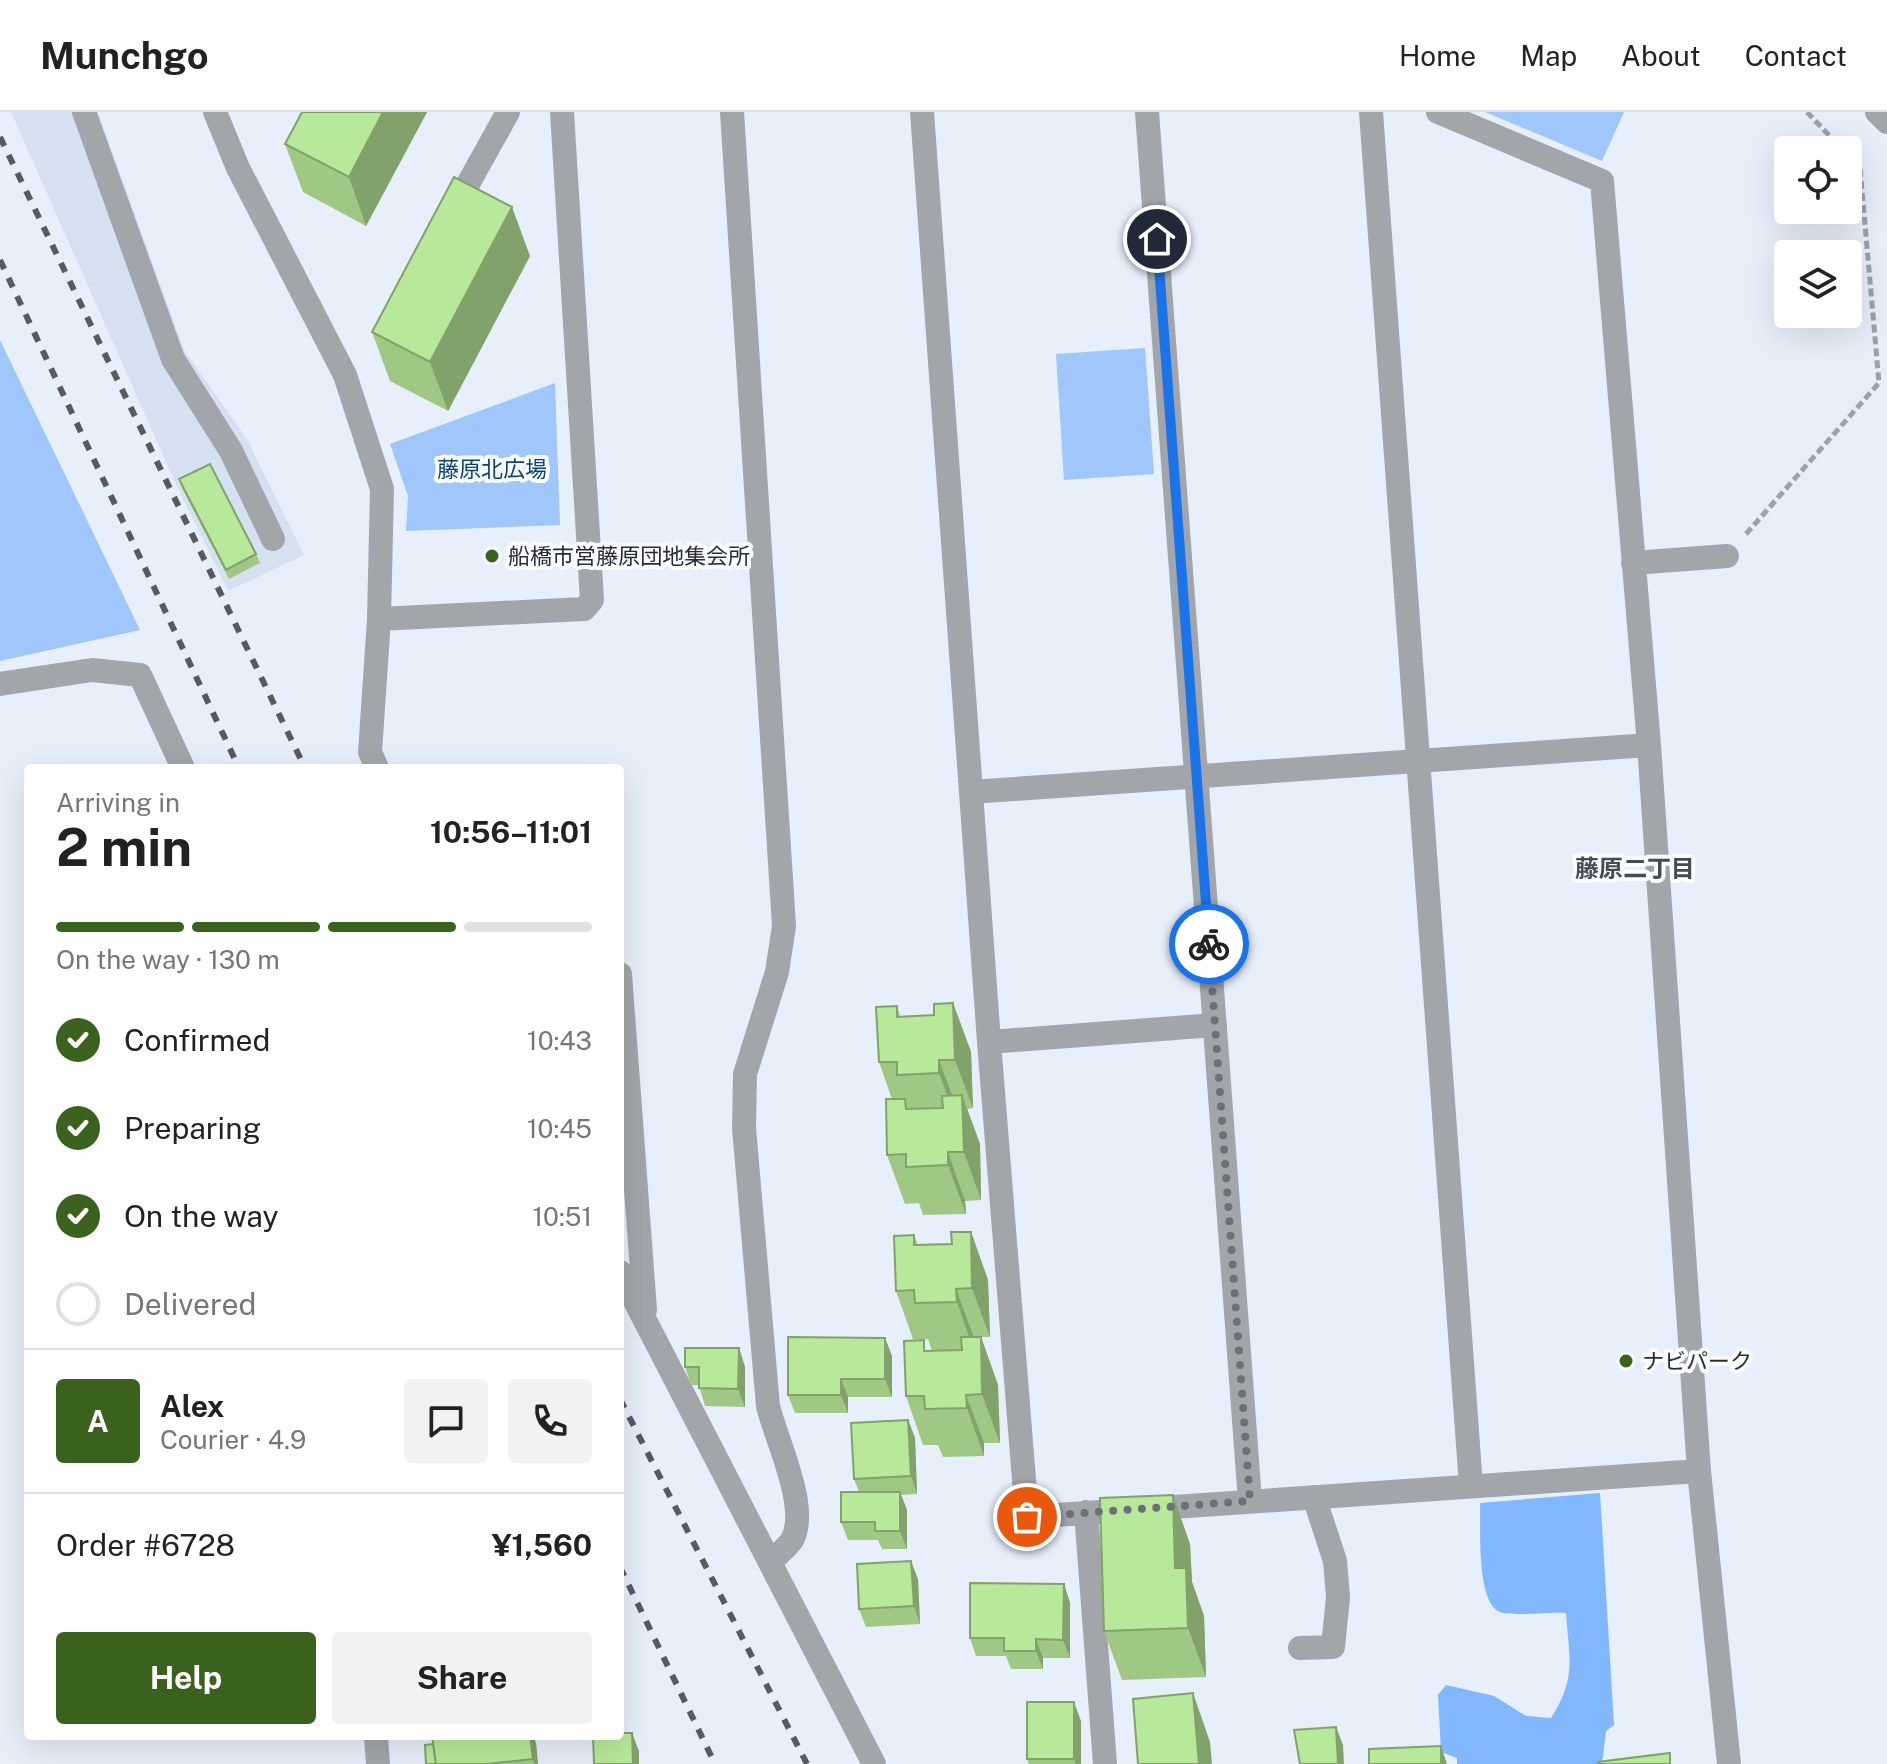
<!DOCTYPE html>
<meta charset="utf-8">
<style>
body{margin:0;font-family:"Public Sans","Noto Sans JP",sans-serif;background:#f2f2f2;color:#222;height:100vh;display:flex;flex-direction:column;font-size:30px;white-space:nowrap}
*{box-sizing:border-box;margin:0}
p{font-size:26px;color:#767676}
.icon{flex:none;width:44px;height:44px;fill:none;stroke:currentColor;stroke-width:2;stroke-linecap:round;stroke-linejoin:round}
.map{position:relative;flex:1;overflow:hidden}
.sheet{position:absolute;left:24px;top:652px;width:600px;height:976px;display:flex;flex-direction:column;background:#fff;border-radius:8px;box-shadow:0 8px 32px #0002}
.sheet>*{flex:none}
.buttons{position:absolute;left:1774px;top:24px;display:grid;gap:16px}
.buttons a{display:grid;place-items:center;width:88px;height:88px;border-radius:8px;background:#fff;box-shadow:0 8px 32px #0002;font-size:40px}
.pin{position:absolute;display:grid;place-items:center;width:68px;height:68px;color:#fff;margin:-34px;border:4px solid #fff;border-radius:50%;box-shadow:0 2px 8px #0007}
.courier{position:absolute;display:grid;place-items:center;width:80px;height:80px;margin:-40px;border:6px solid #1a73e8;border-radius:50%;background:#fff;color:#222;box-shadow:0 2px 10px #0007}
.overview em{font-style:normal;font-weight:700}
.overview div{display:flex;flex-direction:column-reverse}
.overview{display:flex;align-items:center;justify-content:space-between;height:136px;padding:0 32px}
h1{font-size:52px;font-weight:700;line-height:60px}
.bar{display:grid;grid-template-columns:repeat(4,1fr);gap:12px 8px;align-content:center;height:96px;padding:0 32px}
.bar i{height:10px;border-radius:6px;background:#e0e0e0}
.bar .selected{background:#3b621c}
.bar p{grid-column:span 4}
.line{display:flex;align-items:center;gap:20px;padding:0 32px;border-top:2px solid #e0e0e0}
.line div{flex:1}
.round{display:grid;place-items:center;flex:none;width:84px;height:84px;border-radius:8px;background:#f2f2f2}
ol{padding:0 32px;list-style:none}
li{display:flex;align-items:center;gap:24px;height:88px}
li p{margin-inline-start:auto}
li .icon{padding:8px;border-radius:50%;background:#3b621c;color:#fff;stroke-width:4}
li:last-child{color:#767676}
li i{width:44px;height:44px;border:4px solid #e0e0e0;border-radius:50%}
.action{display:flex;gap:16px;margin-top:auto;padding:16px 32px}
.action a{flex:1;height:92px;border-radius:8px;background:#3b621c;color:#fff;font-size:32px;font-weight:700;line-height:92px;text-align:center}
.action a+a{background:#f2f2f2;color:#222}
header{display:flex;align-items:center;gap:48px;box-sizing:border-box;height:112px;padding:0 40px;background:#fff;border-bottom:2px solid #e0e0e0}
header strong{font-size:38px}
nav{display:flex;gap:44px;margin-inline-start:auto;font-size:28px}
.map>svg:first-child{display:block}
.built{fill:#d5e1f1}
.green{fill:#9fc7fb}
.forest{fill:#81b8fd}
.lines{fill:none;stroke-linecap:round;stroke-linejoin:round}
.path{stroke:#9ca2aa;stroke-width:5;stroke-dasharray:8 4;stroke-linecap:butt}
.minor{stroke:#a2a6aa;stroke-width:24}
.rail{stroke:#575b60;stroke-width:6;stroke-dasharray:10 10;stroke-linecap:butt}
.wall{fill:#9ec884}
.shaded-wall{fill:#81a26b}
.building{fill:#b8e899;stroke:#81a26b;stroke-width:2}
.done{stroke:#6c7177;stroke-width:8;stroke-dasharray:0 14.4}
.route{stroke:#1a73e8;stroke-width:10}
.poi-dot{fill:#3b621c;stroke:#fafcfe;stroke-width:3}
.labels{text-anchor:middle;stroke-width:8;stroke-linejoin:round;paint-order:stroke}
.park-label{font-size:22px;fill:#09427f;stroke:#fafcfe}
.poi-label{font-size:22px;fill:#2a2d30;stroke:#fafcfe;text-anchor:start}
.neighbourhood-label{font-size:24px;font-weight:bold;fill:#454b54;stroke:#fafcfe}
</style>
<header>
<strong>Munchgo</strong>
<nav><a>Home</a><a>Map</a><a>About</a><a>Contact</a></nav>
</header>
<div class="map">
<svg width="1887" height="1652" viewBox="0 0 1887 1652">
<rect width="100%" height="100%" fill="#e7effa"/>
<path class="built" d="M 11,0 L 98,0 L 184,238 L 247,327 L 304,443 L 228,479 L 174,368 Z"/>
<path class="green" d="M 1485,0 L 1624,0 L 1602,49 Z
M 0,228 L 140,518 L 0,549 Z
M 1145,236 L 1154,362 L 1064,368 L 1056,242 Z
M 555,271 L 560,413 L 406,419 L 408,384 L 390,332 Z"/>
<path class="forest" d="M 1600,1381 L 1614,1613 L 1606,1619 L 1602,1652 L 1457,1652 L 1457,1646 L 1441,1640 L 1438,1583 L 1446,1573 L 1494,1584 L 1526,1604 L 1551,1606 C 1577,1566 1569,1546 1566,1501 C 1546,1500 1523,1504 1503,1501 C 1475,1496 1481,1414 1480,1391 Z"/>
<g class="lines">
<path class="path" d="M 1807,0 L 1843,38
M 1746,422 L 1879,271 L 1860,56 L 1848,43"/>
<path class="minor" d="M 84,0 L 173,247 L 231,339 L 273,427
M 215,0 L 238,56 L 345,263 L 382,377 L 379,507 L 370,640 L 377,656
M 732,0 L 784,814 L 777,860 L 745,962 L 744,1016 L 768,1294 C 776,1328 810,1396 792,1428 C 787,1436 777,1443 770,1450
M 922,0 L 989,930 L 1027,1405 L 1699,1359
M 1147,0 L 1250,1389
M 1371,0 L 1471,1374
M 1438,0 L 1602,69 L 1649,633 L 1699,1359 L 1729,1652
M 1877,0 L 1887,10
M 453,99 L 508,0
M 1633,451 L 1727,444
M 379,507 L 584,497 L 592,488 L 562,0
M 0,572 L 92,558 L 140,563 L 183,656
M 971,680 L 1649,633
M 620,862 L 645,1198
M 989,930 L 1215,913
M 620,1160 L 874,1652
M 1086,1400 L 1105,1652
M 1300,1536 L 1333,1535 L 1338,1485 L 1335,1449 L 1314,1385
M 376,1624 L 378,1652"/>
<path class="rail" d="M 0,25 L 305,656
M 0,148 L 239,656
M 620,1287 L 807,1652
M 620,1455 L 715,1652"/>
</g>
<path class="wall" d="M 302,0 L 427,0 L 366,114 L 303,80 L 285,32 Z
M 530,144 L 448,299 L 390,269 L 372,220 Z
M 179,367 L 256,442 L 260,451 L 229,467 L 182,376 Z
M 953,891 L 971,940 L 973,996 L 967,997 L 980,1032 L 981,1088 L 965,1089 L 966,1102 L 923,1103 L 919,1091 L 905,1092 L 887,1043 L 892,987 L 879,950 L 897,894 L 900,904 L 934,903 Z
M 971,1120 L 988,1168 L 990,1225 L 981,1225 L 998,1273 L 1000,1331 L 984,1331 L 984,1344 L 943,1345 L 938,1333 L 923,1333 L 906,1284 L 932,1239 L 928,1227 L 913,1227 L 896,1179 L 914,1123 L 918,1133 L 952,1132 Z
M 885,1226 L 892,1244 L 892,1285 L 848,1285 L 848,1301 L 795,1301 L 788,1283 Z
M 739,1236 L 745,1255 L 745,1295 L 705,1294 L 699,1273 L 691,1273 L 685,1255 Z
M 908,1308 L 915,1326 L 917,1382 L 901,1383 L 907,1398 L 907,1437 L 882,1437 L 878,1428 L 848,1428 L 841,1410 L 859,1380 L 854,1367 Z
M 1190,1432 L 1192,1470 L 1204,1504 L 1206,1565 L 1122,1568 L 1104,1519 Z
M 918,1467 L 920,1512 L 866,1515 L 859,1497 Z
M 1064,1472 L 1070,1491 L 1070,1546 L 1043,1546 L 1043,1557 L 1011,1557 L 1006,1544 L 976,1544 L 970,1526 Z
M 1081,1609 L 1081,1652 L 1029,1652 L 1027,1647 Z
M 536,1631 L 538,1652 L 426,1652 Z"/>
<path class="shaded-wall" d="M 383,0 L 427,0 L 366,114 L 349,65 Z
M 512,95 L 530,144 L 448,299 L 430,250 Z
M 953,891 L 971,940 L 973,996 L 955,948 Z
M 939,948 L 957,997 L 957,1010 L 939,961 Z
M 962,983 L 980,1032 L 981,1088 L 964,1040 Z
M 948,1040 L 965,1089 L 966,1102 L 948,1053 Z
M 971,1120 L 988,1168 L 990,1225 L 972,1176 Z
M 956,1177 L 974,1226 L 974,1239 L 957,1190 Z
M 981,1225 L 998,1273 L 1000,1331 L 982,1282 Z
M 885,1226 L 892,1244 L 892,1285 L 885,1267 Z
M 739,1236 L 745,1255 L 745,1295 L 738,1277 Z
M 841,1267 L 848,1285 L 848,1301 L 841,1283 Z
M 966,1283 L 984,1331 L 984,1344 L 967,1296 Z
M 908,1308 L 915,1326 L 917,1382 L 911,1364 Z
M 900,1380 L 907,1398 L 907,1437 L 900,1419 Z
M 1173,1383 L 1190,1432 L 1192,1470 L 1204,1504 L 1206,1565 L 1188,1516 L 1175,1456 Z
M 911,1449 L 918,1467 L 920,1512 L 914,1494 Z
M 1064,1472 L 1070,1491 L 1070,1546 L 1063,1528 Z
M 1036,1527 L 1043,1546 L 1043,1557 L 1036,1539 Z
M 1193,1581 L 1210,1630 L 1212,1652 L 1199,1652 Z
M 1074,1590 L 1081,1609 L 1081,1652 L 1076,1652 L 1074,1647 Z
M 1336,1615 L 1343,1633 L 1344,1652 L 1338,1652 Z
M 632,1621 L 639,1639 L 639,1652 L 633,1652 Z
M 530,1624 L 533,1624 L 536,1631 L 538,1652 L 534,1652 L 533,1647 Z
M 1441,1634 L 1447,1652 L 1441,1652 Z"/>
<path class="building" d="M 302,0 L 383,0 L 349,65 L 285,32 Z
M 454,65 L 512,95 L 430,250 L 372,220 Z
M 210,352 L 256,442 L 226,458 L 179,367 Z
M 953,891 L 955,948 L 939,948 L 939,961 L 897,963 L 897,950 L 879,950 L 876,895 L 897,894 L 897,905 L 934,903 L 934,892 Z
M 962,983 L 964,1040 L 948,1040 L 948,1053 L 906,1055 L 906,1042 L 887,1043 L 886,987 L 905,987 L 906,997 L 943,996 L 942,984 Z
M 951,1120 L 971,1120 L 972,1176 L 956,1177 L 957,1190 L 915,1191 L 914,1178 L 896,1179 L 894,1124 L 914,1123 L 914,1133 L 952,1132 Z
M 788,1225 L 885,1226 L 885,1267 L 841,1267 L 841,1283 L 788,1283 Z
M 961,1225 L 981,1225 L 982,1282 L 966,1283 L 967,1296 L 925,1297 L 924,1284 L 906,1284 L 904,1229 L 924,1228 L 924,1239 L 962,1238 Z
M 685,1236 L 739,1236 L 738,1277 L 699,1276 L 699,1255 L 685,1255 Z
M 908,1308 L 911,1364 L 854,1367 L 851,1311 Z
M 841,1380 L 900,1380 L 900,1419 L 875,1419 L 875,1410 L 841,1410 Z
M 1173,1383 L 1175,1456 L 1186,1456 L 1188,1516 L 1104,1519 L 1100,1386 Z
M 911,1449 L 914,1494 L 859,1497 L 857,1452 Z
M 970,1471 L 1064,1472 L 1063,1528 L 1036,1527 L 1036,1539 L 1004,1539 L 1004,1526 L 970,1526 Z
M 1193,1581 L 1199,1652 L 1138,1652 L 1133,1587 Z
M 1027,1590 L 1074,1590 L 1074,1647 L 1027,1647 Z
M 1336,1615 L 1338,1652 L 1300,1652 L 1294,1618 Z
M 620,1621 L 632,1621 L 633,1652 L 594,1652 L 593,1624 L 620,1624 Z
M 432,1624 L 530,1624 L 533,1647 L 486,1652 L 436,1652 Z
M 433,1632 L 436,1652 L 426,1652 L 425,1633 Z
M 1441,1634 L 1441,1652 L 1369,1652 L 1369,1637 Z
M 1670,1641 L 1670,1652 L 1598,1652 L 1598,1650 Z"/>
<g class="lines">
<path class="done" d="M 1027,1405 L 1250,1389 L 1209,832"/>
<path class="route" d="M 1157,127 L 1209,832"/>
</g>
<g class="poi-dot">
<circle cx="492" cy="444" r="8"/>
<circle cx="1626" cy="1249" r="8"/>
</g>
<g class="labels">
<g class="park-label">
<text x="492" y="365">藤原北広場</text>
</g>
<g class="poi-label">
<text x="508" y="452">船橋市営藤原団地集会所</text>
<text x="1642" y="1257">ナビパーク</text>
</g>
<g class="neighbourhood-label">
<text x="1635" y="765">藤原二丁目</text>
</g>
</g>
</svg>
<div class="buttons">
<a><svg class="icon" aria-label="locate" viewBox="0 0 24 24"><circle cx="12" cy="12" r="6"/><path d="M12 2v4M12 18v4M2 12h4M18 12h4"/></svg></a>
<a><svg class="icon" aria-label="layers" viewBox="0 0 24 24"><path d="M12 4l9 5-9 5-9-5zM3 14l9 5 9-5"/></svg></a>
</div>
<div class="pin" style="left:1027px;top:1405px;background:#ea580c"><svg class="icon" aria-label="bag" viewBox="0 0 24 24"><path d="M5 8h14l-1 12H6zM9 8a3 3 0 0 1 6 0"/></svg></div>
<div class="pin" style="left:1157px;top:127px;background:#1f2937"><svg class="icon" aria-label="home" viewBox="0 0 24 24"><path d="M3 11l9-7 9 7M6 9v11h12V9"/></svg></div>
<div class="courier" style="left:1209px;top:832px"><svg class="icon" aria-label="bike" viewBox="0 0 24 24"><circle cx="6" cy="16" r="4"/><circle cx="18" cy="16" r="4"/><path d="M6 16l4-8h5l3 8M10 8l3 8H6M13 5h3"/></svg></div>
<section class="sheet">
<div class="overview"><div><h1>2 min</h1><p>Arriving in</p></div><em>10:56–11:01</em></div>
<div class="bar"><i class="selected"></i><i class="selected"></i><i class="selected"></i><i></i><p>On the way · 130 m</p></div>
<ol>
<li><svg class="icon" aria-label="check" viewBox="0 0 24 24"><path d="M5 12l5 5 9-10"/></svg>Confirmed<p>10:43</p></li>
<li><svg class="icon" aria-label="check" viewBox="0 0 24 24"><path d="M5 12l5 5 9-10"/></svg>Preparing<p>10:45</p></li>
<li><svg class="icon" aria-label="check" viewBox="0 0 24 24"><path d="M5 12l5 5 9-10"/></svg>On the way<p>10:51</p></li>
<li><i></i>Delivered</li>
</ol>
<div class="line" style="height:144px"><b class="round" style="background:#3b621c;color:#fff">A</b><div><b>Alex</b><p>Courier · 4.9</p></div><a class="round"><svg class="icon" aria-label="chat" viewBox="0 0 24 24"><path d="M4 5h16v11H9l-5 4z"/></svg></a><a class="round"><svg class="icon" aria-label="phone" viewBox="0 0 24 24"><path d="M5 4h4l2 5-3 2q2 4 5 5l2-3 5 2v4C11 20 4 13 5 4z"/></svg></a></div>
<div class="line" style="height:104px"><div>Order #6728</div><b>¥1,560</b></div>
<div class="action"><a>Help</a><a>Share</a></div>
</section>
</div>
